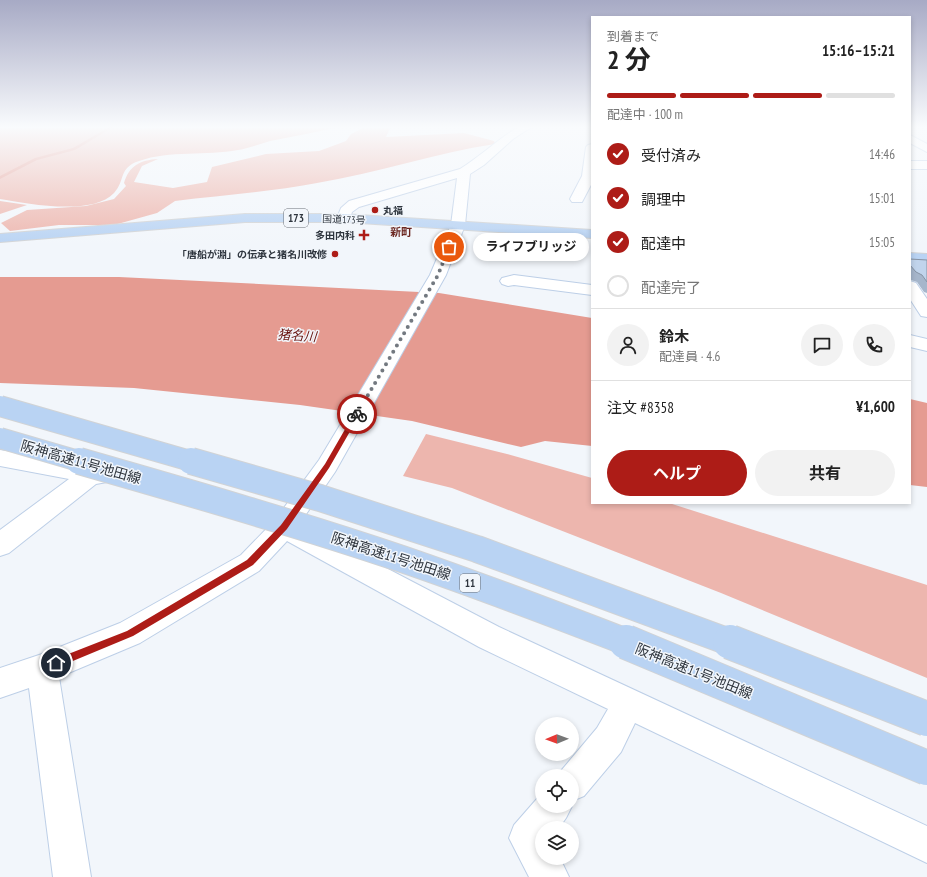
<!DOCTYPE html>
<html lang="ja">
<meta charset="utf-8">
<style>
body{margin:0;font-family:"PT Sans Narrow","Noto Sans JP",sans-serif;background:#f2f2f2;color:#222;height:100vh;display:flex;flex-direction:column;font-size:15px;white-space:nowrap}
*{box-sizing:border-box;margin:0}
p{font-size:13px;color:#767676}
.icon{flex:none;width:22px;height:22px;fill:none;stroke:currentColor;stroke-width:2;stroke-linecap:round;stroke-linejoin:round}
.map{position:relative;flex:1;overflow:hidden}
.panel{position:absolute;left:591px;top:16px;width:320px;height:488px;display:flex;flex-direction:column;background:#fff;border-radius:0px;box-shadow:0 2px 6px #0003}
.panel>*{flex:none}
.needle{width:26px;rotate:269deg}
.controls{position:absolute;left:535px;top:717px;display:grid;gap:8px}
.controls a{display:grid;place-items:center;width:44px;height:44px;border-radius:50%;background:#fff;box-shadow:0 2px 6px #0003;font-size:20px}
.pin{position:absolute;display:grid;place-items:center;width:34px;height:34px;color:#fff;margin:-17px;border:2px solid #fff;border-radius:50%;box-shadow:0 1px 4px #0007}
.courier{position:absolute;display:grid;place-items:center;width:40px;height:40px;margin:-20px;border:3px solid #ad1c17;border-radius:50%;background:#fff;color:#222;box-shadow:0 1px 5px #0007}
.bubble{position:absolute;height:28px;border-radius:14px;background:#fff;box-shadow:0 2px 6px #0003;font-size:13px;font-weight:700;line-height:28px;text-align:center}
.head em{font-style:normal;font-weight:700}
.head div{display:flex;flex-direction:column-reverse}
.head{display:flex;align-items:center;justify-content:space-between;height:68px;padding:0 16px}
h1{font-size:26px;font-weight:700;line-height:30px}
.bar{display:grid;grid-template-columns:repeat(4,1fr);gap:6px 4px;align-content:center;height:48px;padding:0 16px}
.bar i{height:5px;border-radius:3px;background:#e0e0e0}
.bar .current{background:#ad1c17}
.bar p{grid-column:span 4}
.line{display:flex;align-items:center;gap:10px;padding:0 16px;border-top:1px solid #e0e0e0}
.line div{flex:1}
.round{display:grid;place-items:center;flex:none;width:42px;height:42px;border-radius:21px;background:#f2f2f2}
ol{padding:0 16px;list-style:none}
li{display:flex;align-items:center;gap:12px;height:44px}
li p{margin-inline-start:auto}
li .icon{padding:4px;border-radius:50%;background:#ad1c17;color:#fff;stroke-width:4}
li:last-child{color:#767676}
li i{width:22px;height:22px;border:2px solid #e0e0e0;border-radius:50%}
.cta{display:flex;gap:8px;margin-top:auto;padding:8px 16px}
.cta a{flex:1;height:46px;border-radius:24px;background:#ad1c17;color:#fff;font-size:16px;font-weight:700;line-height:46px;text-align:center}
.cta a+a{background:#f2f2f2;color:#222}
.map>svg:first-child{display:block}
.green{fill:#edb6ae}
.water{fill:#e59b91}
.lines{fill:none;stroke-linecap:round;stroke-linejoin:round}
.stream{fill:#e59b91;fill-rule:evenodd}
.minor-casing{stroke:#bdcfe7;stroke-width:2}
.highway-casing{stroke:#d1d3d5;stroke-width:2}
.minor{fill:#fff;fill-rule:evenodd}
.highway{fill:#b9d3f3;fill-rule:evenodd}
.highway-bridge-far2-casing{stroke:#d1d3d5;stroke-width:22;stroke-linecap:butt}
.highway-bridge-far1-casing{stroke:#d1d3d5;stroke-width:28;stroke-linecap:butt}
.highway-bridge-casing{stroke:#d1d3d5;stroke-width:36;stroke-linecap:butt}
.highway-bridge-far2{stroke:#b9d3f3;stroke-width:20}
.highway-bridge-far1{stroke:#b9d3f3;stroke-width:26}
.highway-bridge{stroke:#b9d3f3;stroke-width:34}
.wall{fill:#a6b6cb}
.building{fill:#c1d4ec;stroke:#8794a5}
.route{fill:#ad1c17}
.done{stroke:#737980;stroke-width:4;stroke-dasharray:0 7.2}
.poi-dot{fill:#ad1c17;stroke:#f2f6fb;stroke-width:1.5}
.labels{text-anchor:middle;stroke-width:3;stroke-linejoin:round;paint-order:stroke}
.far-poi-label{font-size:10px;font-weight:bold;fill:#2e353e;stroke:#f2f6fb;text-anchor:end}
.far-street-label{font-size:10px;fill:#2e353e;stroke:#f2f6fb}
.shield{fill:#f2f6fb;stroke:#696f77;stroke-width:1}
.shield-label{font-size:11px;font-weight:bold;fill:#2e353e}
.far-neighbourhood-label{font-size:11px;font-weight:bold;fill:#6b2620;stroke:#f2f6fb}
.water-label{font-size:13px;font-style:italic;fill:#67110d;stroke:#f2f6fb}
.near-street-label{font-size:14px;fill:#2e353e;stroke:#f2f6fb}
</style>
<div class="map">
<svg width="927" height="877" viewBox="0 0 927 877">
<rect width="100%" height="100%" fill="#f2f6fb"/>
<path class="green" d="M 0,126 L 342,126 C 318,132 294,136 270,141 C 260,144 249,148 238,150 C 206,156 170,150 139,161 C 118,168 126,180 114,193 C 93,216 28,204 0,199 Z
M 367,126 L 391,126 L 386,137 L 464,133 L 494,141 L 495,144 C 435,153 377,173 317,183 C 270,192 222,195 175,201 L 157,213 L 114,225 L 59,225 L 10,231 L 1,223 L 27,210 L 86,206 L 114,199 L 126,186 L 124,183 C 129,166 140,160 158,159 L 142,166 L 134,182 L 173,188 L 207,182 L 212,167 L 266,154 L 319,151 L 346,141 L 351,134 Z
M 0,201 L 27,205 L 0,214 Z
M 426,434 L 507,454 L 592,478 L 592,503 L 669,503 L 927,585 L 927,678 L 721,593 L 452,488 L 403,476 Z"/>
<path class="water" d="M 0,277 L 119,277 L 439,293 L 592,318 L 592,446 L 545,441 L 521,447 L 412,421 L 300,405 L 134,388 L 0,383 Z
M 910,399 L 927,403 L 927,487 L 910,485 Z"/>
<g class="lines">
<path class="stream" d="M 111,126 L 115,126 L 75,150 L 37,160 L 0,179 L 0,176 L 35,158 L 73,148 Z"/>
<g class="minor-casing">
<path id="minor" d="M 520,126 L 533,126 L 513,139 L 484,165 L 470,174 L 465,225 L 446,275 L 335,472 L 300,523 L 499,627 L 927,826 L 927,863 L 635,723 L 621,752 L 584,796 L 572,801 L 572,776 L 558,776 L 560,772 L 597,728 L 608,709 L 479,647 L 287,541 L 259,571 L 140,643 L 59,677 L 91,877 L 53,877 L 29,688 L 0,698 L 0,668 L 42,654 L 120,623 L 241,555 L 275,520 L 319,460 L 430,275 L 451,225 L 457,178 L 359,207 L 352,212 L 349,221 L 344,222 L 339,221 L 337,218 L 341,208 L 349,201 L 460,169 C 481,156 498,139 520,126 Z
M 910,135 L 927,144 L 927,152 L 910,143 Z
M 592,144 L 592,183 L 582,202 L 572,202 L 570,199 L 582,176 L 586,147 L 588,145 Z
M 910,161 L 927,161 L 927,169 L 910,169 Z
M 514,275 L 592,285 L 592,295 L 514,285 L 508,286 L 502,284 L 500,281 L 502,278 Z
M 910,281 L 916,283 L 927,299 L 927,317 L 921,316 L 910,299 Z
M 910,335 L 927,339 L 927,351 L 910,347 Z
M 0,450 L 93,465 L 107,470 L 111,476 L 107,482 L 96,484 L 9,553 L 0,556 L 0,530 L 69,479 L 0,466 Z
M 542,793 L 542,806 L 572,806 L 566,818 L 559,828 L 542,828 L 542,858 L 560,858 L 569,877 L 529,877 L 509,838 L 514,825 Z"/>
</g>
<g class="highway-casing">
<path id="highway" d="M 245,214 L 344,214 L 592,230 L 592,238 L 344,222 L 245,222 L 0,242 L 0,234 Z
M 910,253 L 927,254 L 927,264 L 910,263 Z"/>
</g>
<use href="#minor" class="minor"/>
<use href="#highway" class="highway"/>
<g class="highway-bridge-far2-casing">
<path id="highway-bridge-far2" d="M 0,406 L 194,462
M 0,438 L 82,462"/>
</g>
<g class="highway-bridge-far1-casing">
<path id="highway-bridge-far1" d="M 79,461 C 187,492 295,523 402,559 C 478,585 554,614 629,643
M 191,461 L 320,498 L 477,549 L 732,643"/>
</g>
<g class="highway-bridge-casing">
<path id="highway-bridge" d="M 626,642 L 927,768
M 730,642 L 927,719"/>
</g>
<use href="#highway-bridge-far2" class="highway-bridge-far2"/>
<use href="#highway-bridge-far1" class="highway-bridge-far1"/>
<use href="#highway-bridge" class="highway-bridge"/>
</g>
<path class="wall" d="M 910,259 L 927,260 L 927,293 L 924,292 L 917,282 L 911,280 L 910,278 Z"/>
<path class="building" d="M 910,259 L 927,260 L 927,282 L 922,275 L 916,272 L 910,265 Z"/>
<linearGradient id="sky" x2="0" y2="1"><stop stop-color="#a7aac5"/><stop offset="0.51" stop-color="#f9fbfd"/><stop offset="1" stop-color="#f9fbfd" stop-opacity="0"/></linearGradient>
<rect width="927" height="249" fill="url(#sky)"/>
<path class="route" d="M 355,412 L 359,412 L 360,414 L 329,468 L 287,529 L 253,565 L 133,636 L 56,668 L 53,666 L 52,663 L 53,660 L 127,631 L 247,560 L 281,525 L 325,464 Z"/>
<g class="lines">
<path class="done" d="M 357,414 L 438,275 L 449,247"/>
</g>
<g class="poi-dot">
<circle cx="375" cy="210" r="4"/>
<path d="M362 229h4v4h4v4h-4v4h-4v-4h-4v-4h4z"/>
<circle cx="335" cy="254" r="4"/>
</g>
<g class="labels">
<g class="far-poi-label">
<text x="383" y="214" text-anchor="start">丸福</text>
<text x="355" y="239">多田内科</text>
<text x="327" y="258">「唐船が淵」の伝承と猪名川改修</text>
</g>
<g class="far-street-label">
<text transform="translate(344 219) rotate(2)" y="4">国道173号</text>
</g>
<g class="shield">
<rect x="284" y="209" width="24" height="18" rx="3"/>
<rect x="460" y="574" width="20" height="18" rx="3"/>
</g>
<g class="shield-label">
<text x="296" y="222">173</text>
<text x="470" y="587">11</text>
</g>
<g class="far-neighbourhood-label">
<text x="401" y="236">新町</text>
</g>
<g class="water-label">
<text transform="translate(297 335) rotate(4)" y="5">猪名川</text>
</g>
<g class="near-street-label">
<text transform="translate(81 462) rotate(16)" y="5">阪神高速11号池田線</text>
<text transform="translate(391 556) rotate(18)" y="5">阪神高速11号池田線</text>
<text transform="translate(694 671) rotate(22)" y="5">阪神高速11号池田線</text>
</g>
</g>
</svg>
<div class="controls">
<a><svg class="needle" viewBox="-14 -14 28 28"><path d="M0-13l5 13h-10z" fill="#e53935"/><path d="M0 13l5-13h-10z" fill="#767676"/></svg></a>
<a><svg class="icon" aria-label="locate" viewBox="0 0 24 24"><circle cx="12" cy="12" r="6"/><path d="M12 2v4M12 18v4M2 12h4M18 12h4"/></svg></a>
<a><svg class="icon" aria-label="layers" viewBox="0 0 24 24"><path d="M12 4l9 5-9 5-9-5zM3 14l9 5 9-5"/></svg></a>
</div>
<div class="pin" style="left:449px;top:247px;background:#ea580c"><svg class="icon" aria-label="bag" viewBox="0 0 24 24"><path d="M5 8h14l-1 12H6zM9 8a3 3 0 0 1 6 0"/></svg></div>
<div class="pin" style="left:56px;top:663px;background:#1f2937"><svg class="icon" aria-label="home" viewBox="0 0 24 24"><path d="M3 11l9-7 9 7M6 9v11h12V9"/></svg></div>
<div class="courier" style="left:357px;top:414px"><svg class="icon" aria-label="bike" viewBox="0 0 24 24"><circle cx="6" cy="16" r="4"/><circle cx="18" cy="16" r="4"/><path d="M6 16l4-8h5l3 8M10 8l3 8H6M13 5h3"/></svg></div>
<div class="bubble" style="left:473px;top:233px;width:116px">ライフブリッジ</div>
<section class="panel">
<div class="head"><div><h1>2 分</h1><p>到着まで</p></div><em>15:16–15:21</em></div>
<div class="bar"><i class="current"></i><i class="current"></i><i class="current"></i><i></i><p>配達中 · 100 m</p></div>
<ol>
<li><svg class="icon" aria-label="check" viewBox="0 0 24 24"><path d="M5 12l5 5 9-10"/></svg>受付済み<p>14:46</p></li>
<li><svg class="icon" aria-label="check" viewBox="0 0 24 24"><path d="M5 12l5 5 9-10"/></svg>調理中<p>15:01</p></li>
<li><svg class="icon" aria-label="check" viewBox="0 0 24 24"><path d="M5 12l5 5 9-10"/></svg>配達中<p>15:05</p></li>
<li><i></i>配達完了</li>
</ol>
<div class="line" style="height:72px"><a class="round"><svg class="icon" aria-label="person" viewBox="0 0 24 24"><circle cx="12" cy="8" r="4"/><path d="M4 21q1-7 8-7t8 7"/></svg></a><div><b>鈴木</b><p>配達員 · 4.6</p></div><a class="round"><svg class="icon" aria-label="chat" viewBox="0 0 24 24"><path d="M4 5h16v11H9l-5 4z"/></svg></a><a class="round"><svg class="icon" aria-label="phone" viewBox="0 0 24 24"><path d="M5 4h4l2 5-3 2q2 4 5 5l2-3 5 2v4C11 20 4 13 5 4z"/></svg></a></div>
<div class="line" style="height:52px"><div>注文 #8358</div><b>¥1,600</b></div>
<div class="cta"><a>ヘルプ</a><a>共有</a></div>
</section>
</div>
